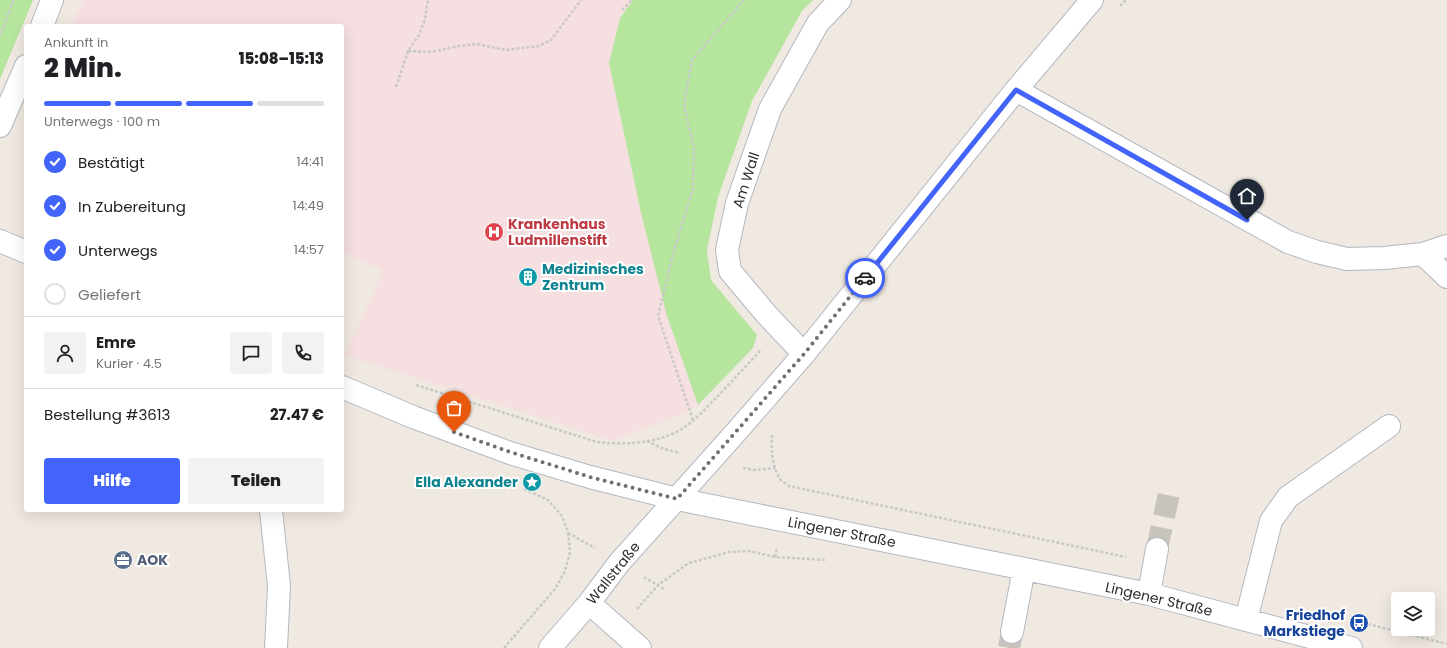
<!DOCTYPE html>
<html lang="de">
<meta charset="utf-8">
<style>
body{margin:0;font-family:Poppins,sans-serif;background:#f2f2f2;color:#202124;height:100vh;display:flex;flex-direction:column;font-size:15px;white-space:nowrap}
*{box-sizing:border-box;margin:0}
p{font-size:13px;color:#757577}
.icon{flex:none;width:22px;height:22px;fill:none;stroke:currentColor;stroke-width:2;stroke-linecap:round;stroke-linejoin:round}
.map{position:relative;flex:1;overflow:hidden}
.panel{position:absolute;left:24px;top:24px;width:320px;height:488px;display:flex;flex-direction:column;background:#fff;border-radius:4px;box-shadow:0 4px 16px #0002}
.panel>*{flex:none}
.controls{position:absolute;left:1391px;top:592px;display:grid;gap:8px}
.controls a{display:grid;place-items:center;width:44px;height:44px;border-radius:4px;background:#fff;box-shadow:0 4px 16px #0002;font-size:20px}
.pin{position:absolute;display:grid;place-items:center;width:34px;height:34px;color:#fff;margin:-41px -17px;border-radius:50% 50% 50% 0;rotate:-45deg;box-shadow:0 0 4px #0007}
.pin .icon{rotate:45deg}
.courier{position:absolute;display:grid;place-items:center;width:40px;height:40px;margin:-20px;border:3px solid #4264fb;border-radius:50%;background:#fff;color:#222;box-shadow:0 1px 5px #0007}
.summary em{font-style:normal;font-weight:800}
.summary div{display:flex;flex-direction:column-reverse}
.summary{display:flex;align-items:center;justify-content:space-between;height:68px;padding:0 20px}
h1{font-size:26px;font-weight:800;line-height:30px}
.bar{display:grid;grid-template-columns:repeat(4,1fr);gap:6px 4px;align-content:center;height:48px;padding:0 20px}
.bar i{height:5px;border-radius:3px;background:#e0e0e0}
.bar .on{background:#4264fb}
.bar p{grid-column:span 4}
.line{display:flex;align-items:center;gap:10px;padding:0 20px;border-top:1px solid #e0e0e0}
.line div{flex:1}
.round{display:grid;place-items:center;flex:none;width:42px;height:42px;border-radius:4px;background:#f2f2f2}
ol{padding:0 20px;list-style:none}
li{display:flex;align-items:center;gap:12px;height:44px}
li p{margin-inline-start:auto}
li .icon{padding:4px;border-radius:50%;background:#4264fb;color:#fff;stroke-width:4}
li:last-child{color:#757577}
li i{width:22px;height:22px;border:2px solid #e0e0e0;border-radius:50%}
.cta{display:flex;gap:8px;margin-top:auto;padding:8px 20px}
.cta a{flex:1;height:46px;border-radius:4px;background:#4264fb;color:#fff;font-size:16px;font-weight:800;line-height:46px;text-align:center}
.cta a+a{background:#f2f2f2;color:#202124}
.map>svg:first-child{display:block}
.medical{fill:#f5dfe0}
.green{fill:#b6e59e}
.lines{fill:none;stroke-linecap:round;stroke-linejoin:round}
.minor-tunnel{stroke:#c8c4bd;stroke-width:22;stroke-dasharray:22 11;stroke-linecap:butt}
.minor-casing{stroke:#b4b7c1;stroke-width:24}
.path{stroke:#c9c9c9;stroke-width:2.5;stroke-dasharray:3 2;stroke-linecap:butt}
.minor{stroke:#fff;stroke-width:22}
.done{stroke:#726f6d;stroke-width:4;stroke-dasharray:0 7.2}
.route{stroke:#4264fb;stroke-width:5}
.labels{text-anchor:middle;stroke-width:4;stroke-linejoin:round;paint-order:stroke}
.street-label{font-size:14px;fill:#2e2e2e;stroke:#fff}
.health-label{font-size:14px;font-weight:bold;fill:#be3a42;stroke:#fff;text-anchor:start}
.culture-label{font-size:14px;font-weight:bold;fill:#0d838f;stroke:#fff;text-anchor:start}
.service-label{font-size:14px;font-weight:bold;fill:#4e5e75;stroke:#fff;text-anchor:start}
.transit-label{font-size:14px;font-weight:bold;fill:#164399;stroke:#fff;text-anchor:end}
</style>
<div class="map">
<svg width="1447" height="648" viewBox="0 0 1447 648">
<rect width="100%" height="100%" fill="#efe9e1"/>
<path class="medical" d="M 83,0 L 633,0 L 620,18 L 641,213 L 667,316 L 698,405 L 681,415 L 612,441 L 344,355 L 374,293 L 382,270 L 342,252 L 342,26 L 71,26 Z"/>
<path class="green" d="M 0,0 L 33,0 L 0,79 Z
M 633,0 L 813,0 L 802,11 L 752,101 L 718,197 L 707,250 L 711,280 L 757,335 L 753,348 L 698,405 L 667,316 L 641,213 L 609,63 L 620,18 Z"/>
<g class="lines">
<path class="minor-tunnel" d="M 1157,549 L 1170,489
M 1009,648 L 1012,632"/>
<g class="minor-casing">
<path id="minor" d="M 42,26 L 52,0
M 1016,90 L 1288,242 L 1317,252 L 1347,259 L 1384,258 L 1423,254 L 1447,246
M 0,126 L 26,66
M 0,241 L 26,252
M 1423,254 L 1447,277
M 804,354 L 767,315 L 730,271 L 727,250 L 737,203 L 770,109 L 818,23 L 840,0
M 342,387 L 413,417 L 510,453 L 590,477 L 677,499 L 1149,594 L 1351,648
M 271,510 L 279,586 L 276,648
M 1149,594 L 1157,549
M 589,603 L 640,648
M 1246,620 L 1271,521 L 1288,497 L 1389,426
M 1012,632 L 1024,569
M 550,648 L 589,603 L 619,563 L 737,431 L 804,354 L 1016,90 L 1092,0"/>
</g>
<path class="path" d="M 1120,6 L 1126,0
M 622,10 L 632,0
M 0,36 L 14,0
M 408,51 L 431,52 L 459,46 L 476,44 L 506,50 L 539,46 L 551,40 L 581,0
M 396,87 L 408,51 L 419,35 L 425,19 L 428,0
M 416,385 L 597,442 C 625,445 655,444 680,430 C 694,422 706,408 717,397 C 732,381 746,366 761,350
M 693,420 L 658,316 L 672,258 L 693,188 L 694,149 L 684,105 L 692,60 L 744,0
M 772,435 C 771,449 772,469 781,480 C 783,482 787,484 789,486 L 1126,557
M 647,441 L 664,449 L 680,453
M 743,468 L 755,470 L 776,468
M 568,533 L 595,548
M 775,557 L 777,547
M 644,577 L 664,589
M 637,609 L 658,585 L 689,563 L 729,552 L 750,551 L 775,557 L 826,560
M 1368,624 L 1447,644
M 504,648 L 555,589 L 565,571 L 570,552 L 568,532 L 562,516 L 548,500 L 524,489"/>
<use href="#minor" class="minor"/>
</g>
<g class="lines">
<path class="done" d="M 454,432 L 510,452 L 590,477 L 677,499 L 804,354 L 865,278"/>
<path class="route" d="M 865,278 L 1016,90 L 1247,220"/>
</g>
<defs>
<g id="hospital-disc" transform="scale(1)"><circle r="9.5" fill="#e0444e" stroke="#fff"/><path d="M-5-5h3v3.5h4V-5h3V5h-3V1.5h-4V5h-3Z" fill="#fff"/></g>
<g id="building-disc" transform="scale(1)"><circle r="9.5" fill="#0f9aa8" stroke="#fff"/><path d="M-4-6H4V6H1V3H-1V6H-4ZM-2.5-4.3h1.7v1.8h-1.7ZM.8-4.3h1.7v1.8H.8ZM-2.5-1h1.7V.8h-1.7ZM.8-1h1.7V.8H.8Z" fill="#fff"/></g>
<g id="sight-disc" transform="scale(1)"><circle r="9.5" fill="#0f9aa8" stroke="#fff"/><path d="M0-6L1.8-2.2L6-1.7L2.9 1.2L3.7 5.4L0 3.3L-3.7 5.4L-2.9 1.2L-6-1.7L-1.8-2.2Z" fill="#fff"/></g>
<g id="office-disc" transform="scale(1)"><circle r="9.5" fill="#5c6f8a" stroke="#fff"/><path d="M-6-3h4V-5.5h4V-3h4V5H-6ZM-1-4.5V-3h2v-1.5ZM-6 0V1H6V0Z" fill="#fff"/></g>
<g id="bus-disc" transform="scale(1)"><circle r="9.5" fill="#1a4fb4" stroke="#fff"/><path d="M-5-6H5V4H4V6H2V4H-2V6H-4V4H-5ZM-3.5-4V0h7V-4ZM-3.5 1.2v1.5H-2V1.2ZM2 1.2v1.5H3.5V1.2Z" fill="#fff"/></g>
</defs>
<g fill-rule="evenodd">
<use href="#hospital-disc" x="494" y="232"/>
<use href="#building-disc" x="528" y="277"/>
<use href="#sight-disc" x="532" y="482"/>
<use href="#office-disc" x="123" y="560"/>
<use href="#bus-disc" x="1359" y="623"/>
</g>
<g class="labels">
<g class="street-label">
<text transform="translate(746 180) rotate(-72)" y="5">Am Wall</text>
<text transform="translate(842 532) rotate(11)" y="5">Lingener Straße</text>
<text transform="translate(613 573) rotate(-51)" y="5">Wallstraße</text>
<text transform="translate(1159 599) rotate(13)" y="5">Lingener Straße</text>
</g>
<g class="health-label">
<text x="508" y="229">Krankenhaus<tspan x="508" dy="16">Ludmillenstift</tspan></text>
</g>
<g class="culture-label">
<text x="542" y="274">Medizinisches<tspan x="542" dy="16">Zentrum</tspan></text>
<text x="518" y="487" text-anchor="end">Ella Alexander</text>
</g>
<g class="service-label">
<text x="137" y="565">AOK</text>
</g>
<g class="transit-label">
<text x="1345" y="620">Friedhof<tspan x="1345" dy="16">Markstiege</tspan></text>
</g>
</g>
</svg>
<div class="controls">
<a><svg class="icon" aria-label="layers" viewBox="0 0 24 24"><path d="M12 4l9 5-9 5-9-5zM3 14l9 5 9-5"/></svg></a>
</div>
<div class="pin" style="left:454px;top:432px;background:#ea580c"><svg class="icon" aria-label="bag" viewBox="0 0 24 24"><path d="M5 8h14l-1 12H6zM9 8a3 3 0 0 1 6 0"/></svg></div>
<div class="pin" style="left:1247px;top:220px;background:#1f2937"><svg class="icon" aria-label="home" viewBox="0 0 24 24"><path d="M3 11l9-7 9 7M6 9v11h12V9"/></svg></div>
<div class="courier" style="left:865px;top:278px"><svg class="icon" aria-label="car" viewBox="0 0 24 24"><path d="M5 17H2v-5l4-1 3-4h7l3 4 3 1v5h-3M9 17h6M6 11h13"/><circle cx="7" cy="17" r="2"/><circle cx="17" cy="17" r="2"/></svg></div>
<section class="panel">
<div class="summary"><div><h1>2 Min.</h1><p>Ankunft in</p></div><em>15:08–15:13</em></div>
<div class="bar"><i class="on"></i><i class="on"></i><i class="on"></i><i></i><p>Unterwegs · 100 m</p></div>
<ol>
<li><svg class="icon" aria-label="check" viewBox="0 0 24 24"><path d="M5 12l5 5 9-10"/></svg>Bestätigt<p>14:41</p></li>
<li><svg class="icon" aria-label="check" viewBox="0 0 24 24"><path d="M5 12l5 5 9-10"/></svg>In Zubereitung<p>14:49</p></li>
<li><svg class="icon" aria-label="check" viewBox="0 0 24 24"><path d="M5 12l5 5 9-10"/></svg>Unterwegs<p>14:57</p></li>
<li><i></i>Geliefert</li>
</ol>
<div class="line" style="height:72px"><a class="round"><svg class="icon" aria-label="person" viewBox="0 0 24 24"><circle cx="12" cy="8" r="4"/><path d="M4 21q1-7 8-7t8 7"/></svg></a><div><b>Emre</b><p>Kurier · 4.5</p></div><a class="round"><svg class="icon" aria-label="chat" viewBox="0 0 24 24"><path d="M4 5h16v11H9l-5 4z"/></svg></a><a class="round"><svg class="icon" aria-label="phone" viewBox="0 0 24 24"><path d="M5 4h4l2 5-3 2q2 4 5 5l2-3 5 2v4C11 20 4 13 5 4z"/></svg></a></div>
<div class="line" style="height:52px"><div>Bestellung #3613</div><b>27.47 €</b></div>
<div class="cta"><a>Hilfe</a><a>Teilen</a></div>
</section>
</div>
